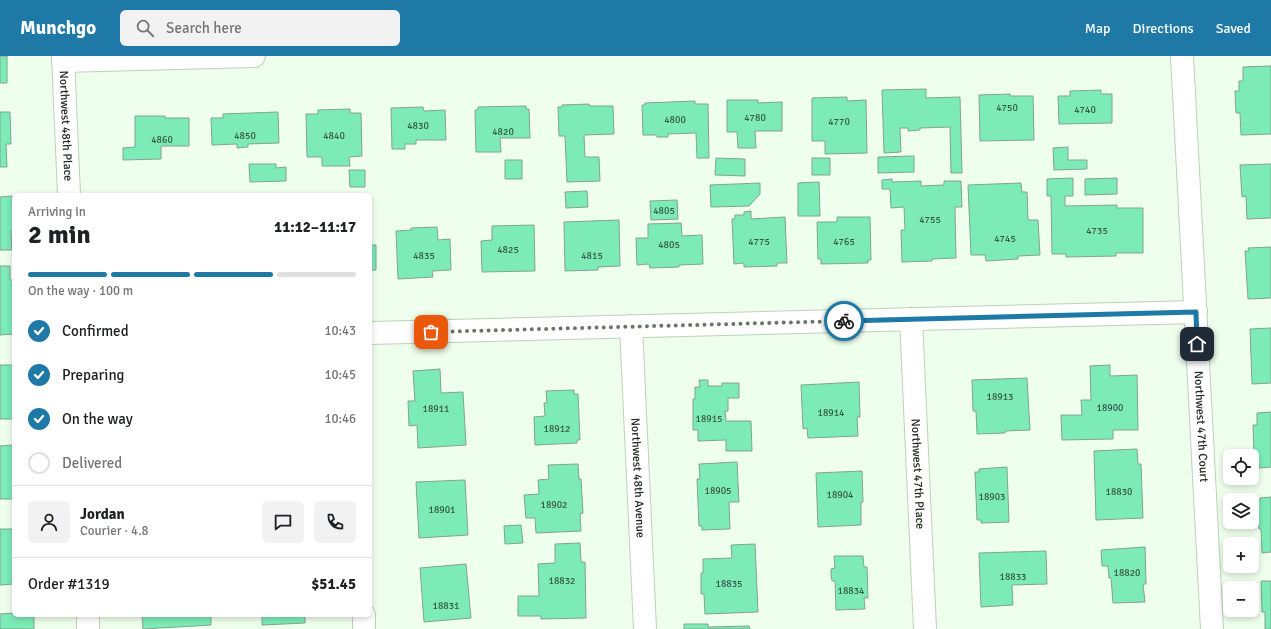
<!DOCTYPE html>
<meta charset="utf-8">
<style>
body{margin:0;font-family:Signika,sans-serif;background:#f2f2f2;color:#202124;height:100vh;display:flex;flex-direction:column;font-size:15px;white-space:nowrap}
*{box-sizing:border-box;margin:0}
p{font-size:13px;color:#757577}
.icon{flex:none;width:22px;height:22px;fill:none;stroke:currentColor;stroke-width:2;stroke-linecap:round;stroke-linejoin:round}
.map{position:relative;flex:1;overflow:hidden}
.drawer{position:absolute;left:12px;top:137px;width:360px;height:424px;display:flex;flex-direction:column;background:#fff;border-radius:6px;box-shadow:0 2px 6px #0003}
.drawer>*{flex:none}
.controls{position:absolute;left:1223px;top:393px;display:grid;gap:8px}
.controls a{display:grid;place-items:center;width:36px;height:36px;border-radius:6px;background:#fff;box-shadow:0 2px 6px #0003;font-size:20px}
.pin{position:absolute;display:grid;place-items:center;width:34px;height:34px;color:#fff;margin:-17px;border-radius:8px;box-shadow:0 2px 6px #0006}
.courier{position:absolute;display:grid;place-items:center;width:40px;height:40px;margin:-20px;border:3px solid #1e79a7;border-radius:50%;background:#fff;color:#222;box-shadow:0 1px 5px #0007}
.summary em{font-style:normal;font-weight:700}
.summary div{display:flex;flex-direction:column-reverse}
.summary{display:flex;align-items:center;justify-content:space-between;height:68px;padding:0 16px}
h1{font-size:26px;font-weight:700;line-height:30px}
.bar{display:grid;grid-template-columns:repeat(4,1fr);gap:6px 4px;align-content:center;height:48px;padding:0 16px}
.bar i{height:5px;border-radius:3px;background:#e0e0e0}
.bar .on{background:#1e79a7}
.bar p{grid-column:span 4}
.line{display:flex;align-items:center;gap:10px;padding:0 16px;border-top:1px solid #e0e0e0}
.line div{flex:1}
.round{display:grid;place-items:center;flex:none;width:42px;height:42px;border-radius:6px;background:#f2f2f2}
ol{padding:0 16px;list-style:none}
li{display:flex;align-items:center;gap:12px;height:44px}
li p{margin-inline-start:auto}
li .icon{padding:4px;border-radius:50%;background:#1e79a7;color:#fff;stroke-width:4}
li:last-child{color:#757577}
li i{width:22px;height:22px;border:2px solid #e0e0e0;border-radius:50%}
header{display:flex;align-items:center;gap:24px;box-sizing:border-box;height:56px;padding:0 20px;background:#1e79a7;color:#fff}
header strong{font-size:19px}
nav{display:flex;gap:22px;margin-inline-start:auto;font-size:14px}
.search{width:280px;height:36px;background:#f2f2f2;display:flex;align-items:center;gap:10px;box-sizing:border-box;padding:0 14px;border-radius:6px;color:#757577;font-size:15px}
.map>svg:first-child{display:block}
.building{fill:#7cebb5;stroke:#81a491}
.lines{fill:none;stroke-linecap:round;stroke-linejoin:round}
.street-casing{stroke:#bad3b7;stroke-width:24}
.street{stroke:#fff;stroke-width:22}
.done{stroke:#687567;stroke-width:4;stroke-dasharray:0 7.2}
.route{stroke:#1e79a7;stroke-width:5}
.labels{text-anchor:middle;stroke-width:3;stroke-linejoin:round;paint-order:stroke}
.number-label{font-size:10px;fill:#375a44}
.street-label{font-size:12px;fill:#202a1f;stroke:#fff}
</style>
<header>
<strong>Munchgo</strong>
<div class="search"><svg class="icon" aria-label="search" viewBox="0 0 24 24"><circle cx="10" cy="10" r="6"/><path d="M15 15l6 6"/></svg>Search here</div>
<nav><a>Map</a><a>Directions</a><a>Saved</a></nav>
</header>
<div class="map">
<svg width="1271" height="573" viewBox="0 0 1271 573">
<rect width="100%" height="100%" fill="#efffed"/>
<path class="building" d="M 0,0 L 7,0 L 7,27 L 0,27 Z
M 1271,10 L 1271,78 L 1241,79 L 1240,57 L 1236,57 L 1235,35 L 1239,35 L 1239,25 L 1243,25 L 1243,11 Z
M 926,33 L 926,42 L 960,41 L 962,117 L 951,117 L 950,71 L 920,72 L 920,74 L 908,75 L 908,72 L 900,72 L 901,96 L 884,97 L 882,34 Z
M 1101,34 L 1101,38 L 1112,38 L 1112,67 L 1059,68 L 1058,40 L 1070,40 L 1070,35 Z
M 1010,38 L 1010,40 L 1033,40 L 1034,84 L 980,85 L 979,39 Z
M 847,41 L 847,45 L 866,44 L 867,97 L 825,98 L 825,85 L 812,85 L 812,42 Z
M 727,44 L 758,44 L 758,47 L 782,46 L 782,75 L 755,75 L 756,92 L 738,92 L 737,76 L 727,76 Z
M 695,45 L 695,48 L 708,48 L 709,102 L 697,102 L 696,77 L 668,78 L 668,81 L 657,81 L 656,79 L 643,79 L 642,49 L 645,49 L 645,47 Z
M 589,48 L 590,50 L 613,50 L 614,78 L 584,79 L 585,101 L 599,101 L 600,125 L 567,126 L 565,80 L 559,80 L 558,51 L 562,51 L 562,49 Z
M 526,50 L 526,53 L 529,53 L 530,82 L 500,82 L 501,96 L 476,96 L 475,54 L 478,54 L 478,51 Z
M 423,51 L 424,55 L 445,54 L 446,84 L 416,84 L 416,88 L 405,88 L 405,93 L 392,93 L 391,52 Z
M 350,53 L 350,57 L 361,57 L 362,100 L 349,101 L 350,110 L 322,110 L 322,101 L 307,101 L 306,58 L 318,58 L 318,54 Z
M 0,56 L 10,56 L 11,88 L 6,88 L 7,111 L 0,111 Z
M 278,56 L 279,87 L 248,88 L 248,91 L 237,92 L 237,88 L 212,89 L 211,62 L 223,62 L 223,58 Z
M 135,60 L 165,60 L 165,62 L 189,62 L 189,90 L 161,90 L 161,103 L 123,104 L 123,92 L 135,91 Z
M 1068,91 L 1068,104 L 1087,104 L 1087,113 L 1054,114 L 1053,92 Z
M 914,100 L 914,116 L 878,117 L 878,101 Z
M 716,102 L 745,103 L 745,120 L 715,119 Z
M 812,102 L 830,102 L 830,119 L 812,119 Z
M 505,104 L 522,104 L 522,123 L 505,123 Z
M 249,108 L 276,108 L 276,112 L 286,111 L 286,125 L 250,126 Z
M 1271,108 L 1271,162 L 1247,163 L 1246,140 L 1242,141 L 1240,109 Z
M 349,114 L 365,114 L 365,131 L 350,131 Z
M 1073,122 L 1073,140 L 1065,140 L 1065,150 L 1117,149 L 1117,152 L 1143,152 L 1143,197 L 1116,197 L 1116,200 L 1066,201 L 1066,198 L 1052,198 L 1051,140 L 1047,140 L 1047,123 Z
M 1117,122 L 1117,138 L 1085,139 L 1085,123 Z
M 892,123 L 892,126 L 921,125 L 921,130 L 944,129 L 944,125 L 961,125 L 962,151 L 955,151 L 956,202 L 932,203 L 932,205 L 902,206 L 901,174 L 905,174 L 904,151 L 891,152 L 890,133 L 882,133 L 882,124 Z
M 819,126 L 820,160 L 798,160 L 798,127 Z
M 760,127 L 760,138 L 749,150 L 711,151 L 710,129 Z
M 1021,127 L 1022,136 L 1027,136 L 1028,164 L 1038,164 L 1040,199 L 1018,200 L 1018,203 L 986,205 L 985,199 L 971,199 L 968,129 Z
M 587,135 L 588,151 L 566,152 L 565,136 Z
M 12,140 L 14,175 L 11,175 L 12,194 L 0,194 L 0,141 Z
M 677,144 L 678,163 L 651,164 L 650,145 Z
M 751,155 L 751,163 L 785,161 L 787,207 L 777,207 L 777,210 L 744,211 L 744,207 L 734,208 L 732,163 L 735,163 L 735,159 L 744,159 L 744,156 Z
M 837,161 L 870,161 L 871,204 L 868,204 L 868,207 L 821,208 L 821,203 L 818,203 L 817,166 L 837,166 Z
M 619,164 L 620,210 L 598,211 L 598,214 L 565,215 L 564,166 Z
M 681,167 L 682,180 L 702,179 L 703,208 L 679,209 L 679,211 L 650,212 L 649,208 L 637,209 L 636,182 L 648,182 L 648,168 Z
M 534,169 L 535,215 L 482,216 L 481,185 L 492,184 L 492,170 Z
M 437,171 L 438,184 L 450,183 L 451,214 L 432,215 L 433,221 L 398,223 L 396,175 L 411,174 L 411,172 Z
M 370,189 L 376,189 L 376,214 L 370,214 Z
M 1271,191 L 1271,242 L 1248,243 L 1245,195 L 1249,195 L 1248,192 Z
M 0,210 L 10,210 L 10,224 L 14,224 L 14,278 L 0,279 Z
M 1271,272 L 1271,327 L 1252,328 L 1250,273 Z
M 0,309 L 14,309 L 14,363 L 0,363 Z
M 1110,309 L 1110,320 L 1137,319 L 1138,374 L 1113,374 L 1113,383 L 1062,384 L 1061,359 L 1082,359 L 1081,344 L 1091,344 L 1090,310 Z
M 440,313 L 441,337 L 463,336 L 466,389 L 418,392 L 417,369 L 409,370 L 408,345 L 415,345 L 413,315 Z
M 1027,322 L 1030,374 L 1005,375 L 1005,377 L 977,378 L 976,355 L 973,355 L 972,324 Z
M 699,324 L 708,324 L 708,330 L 722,330 L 722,327 L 739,327 L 739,342 L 728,342 L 728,355 L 725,355 L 726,365 L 751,365 L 752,395 L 726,395 L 726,384 L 698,385 L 698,374 L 693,374 L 693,343 L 695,343 L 695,331 L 700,331 Z
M 859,326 L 860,361 L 857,361 L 858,380 L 808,382 L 807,372 L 803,373 L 801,329 Z
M 574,334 L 574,338 L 578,338 L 580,384 L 577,384 L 577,387 L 535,389 L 534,361 L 545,360 L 544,347 L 547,347 L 546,335 Z
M 1271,356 L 1271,411 L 1259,412 L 1258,400 L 1254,400 L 1253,369 L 1257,369 L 1257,357 Z
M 14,389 L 14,443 L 0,443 L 0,390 Z
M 1137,393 L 1138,408 L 1141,408 L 1143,462 L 1096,464 L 1094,395 Z
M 737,406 L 739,446 L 729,446 L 730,473 L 702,474 L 702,470 L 699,470 L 697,423 L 700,423 L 699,408 Z
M 578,408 L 579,423 L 581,423 L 583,457 L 580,458 L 581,475 L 536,477 L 535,462 L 526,462 L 524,439 L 539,438 L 538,424 L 549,423 L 548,409 Z
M 1007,411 L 1009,466 L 981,467 L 981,464 L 977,464 L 975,416 L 979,416 L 979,413 Z
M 862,415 L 863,446 L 861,446 L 861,469 L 818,471 L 816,417 Z
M 465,424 L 468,479 L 419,482 L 416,426 Z
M 1271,441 L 1271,496 L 1262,497 L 1261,473 L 1259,473 L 1257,444 L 1260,444 L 1260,442 Z
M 521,469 L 523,487 L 505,488 L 504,470 Z
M 0,473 L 14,473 L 14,528 L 0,529 Z
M 580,487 L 581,506 L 585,506 L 586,562 L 541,563 L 541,560 L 518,560 L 518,540 L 539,540 L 538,508 L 555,507 L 555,488 Z
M 755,488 L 758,556 L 705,558 L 704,538 L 701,538 L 701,517 L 703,517 L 703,503 L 732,502 L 731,489 Z
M 1145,491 L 1146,528 L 1143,528 L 1145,546 L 1113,547 L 1111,522 L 1109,522 L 1108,510 L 1102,510 L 1101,494 Z
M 1046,495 L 1047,528 L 1012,529 L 1013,549 L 981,551 L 979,497 Z
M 834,500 L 863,500 L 864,511 L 867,511 L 868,542 L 864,542 L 865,553 L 836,554 L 835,525 L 832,525 L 831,519 L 831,513 L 835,512 Z
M 466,508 L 471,562 L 424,566 L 420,512 Z
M 1261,525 L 1271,525 L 1271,573 L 1265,573 L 1265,556 L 1262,556 Z
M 14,557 L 14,559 L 34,559 L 34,573 L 0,573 L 0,558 Z
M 142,559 L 211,559 L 211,569 L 143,573 Z
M 262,559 L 305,559 L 305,567 L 262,569 Z
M 684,568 L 708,568 L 708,571 L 749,570 L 750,573 L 684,573 Z"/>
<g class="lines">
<g class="street-casing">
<g id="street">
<path id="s1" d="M 63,0 L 69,139"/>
<path id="s2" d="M 1182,0 L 1212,573"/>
<path d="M 63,5 L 254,0"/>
<path id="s3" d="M 911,263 L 925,573"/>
<path id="s4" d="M 631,270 L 645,573"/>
<path d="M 370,277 L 1196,256"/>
<path d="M 88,559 L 88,573"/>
<path d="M 364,559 L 364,573"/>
</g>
</g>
<use href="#street" class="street"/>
</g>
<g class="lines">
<path class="done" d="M 431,276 L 844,265"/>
<path class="route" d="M 844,265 L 1196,256 L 1197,288"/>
</g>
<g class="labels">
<g class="number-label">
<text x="1007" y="55">4750</text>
<text x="1085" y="57">4740</text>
<text x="755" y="65">4780</text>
<text x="675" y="67">4800</text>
<text x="839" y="69">4770</text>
<text x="418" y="73">4830</text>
<text x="503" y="79">4820</text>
<text x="245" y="83">4850</text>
<text x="334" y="83">4840</text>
<text x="162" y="87">4860</text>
<text x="664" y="158">4805</text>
<text x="930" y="167">4755</text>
<text x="1097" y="178">4735</text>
<text x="1005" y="186">4745</text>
<text x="759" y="189">4775</text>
<text x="844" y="189">4765</text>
<text x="669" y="192">4805</text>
<text x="508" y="197">4825</text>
<text x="424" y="203">4835</text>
<text x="592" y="203">4815</text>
<text x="1000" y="344">18913</text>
<text x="1110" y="355">18900</text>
<text x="436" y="356">18911</text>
<text x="831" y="360">18914</text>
<text x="709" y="366">18915</text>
<text x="557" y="376">18912</text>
<text x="718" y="438">18905</text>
<text x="1119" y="439">18830</text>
<text x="840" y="442">18904</text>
<text x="992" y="444">18903</text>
<text x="554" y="452">18902</text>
<text x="442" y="457">18901</text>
<text x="1127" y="520">18820</text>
<text x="1013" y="524">18833</text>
<text x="562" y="528">18832</text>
<text x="729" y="531">18835</text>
<text x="851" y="538">18834</text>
<text x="446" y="553">18831</text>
</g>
<g class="street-label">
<text dy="4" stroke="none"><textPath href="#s1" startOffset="70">Northwest 48th Place</textPath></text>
<text dy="4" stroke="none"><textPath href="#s2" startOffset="371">Northwest 47th Court</textPath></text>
<text dy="4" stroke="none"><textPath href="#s3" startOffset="155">Northwest 47th Place</textPath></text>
<text dy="4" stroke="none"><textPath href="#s4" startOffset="152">Northwest 48th Avenue</textPath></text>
</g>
</g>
</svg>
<div class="controls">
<a><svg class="icon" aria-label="locate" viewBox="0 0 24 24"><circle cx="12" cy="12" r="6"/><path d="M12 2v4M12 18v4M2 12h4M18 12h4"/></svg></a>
<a><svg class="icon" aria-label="layers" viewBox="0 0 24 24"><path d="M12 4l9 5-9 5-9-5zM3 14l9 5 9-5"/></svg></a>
<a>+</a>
<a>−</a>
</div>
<div class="pin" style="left:431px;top:276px;background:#ea580c"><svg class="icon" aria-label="bag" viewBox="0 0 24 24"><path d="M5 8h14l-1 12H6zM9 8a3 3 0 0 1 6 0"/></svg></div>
<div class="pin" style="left:1197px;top:288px;background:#1f2937"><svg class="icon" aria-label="home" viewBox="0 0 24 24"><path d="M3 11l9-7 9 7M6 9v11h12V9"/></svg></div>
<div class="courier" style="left:844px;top:265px"><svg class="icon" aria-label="bike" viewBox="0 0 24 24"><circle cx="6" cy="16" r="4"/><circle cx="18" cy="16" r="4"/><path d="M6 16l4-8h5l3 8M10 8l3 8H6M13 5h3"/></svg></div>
<section class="drawer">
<div class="summary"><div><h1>2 min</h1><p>Arriving in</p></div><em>11:12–11:17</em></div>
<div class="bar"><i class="on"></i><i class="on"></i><i class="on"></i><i></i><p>On the way · 100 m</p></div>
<ol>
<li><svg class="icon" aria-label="check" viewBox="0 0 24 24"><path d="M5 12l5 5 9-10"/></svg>Confirmed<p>10:43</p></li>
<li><svg class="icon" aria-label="check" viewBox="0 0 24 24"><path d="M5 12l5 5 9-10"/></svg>Preparing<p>10:45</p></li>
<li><svg class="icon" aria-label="check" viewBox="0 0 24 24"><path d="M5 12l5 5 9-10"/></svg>On the way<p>10:46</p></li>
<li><i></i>Delivered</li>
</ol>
<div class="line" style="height:72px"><a class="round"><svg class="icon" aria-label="person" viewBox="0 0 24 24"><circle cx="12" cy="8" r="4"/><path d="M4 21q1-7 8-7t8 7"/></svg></a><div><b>Jordan</b><p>Courier · 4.8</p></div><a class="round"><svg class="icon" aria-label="chat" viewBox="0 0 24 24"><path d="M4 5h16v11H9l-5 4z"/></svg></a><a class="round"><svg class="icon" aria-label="phone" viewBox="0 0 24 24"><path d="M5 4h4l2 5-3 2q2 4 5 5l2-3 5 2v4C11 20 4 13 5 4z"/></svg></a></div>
<div class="line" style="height:52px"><div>Order #1319</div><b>$51.45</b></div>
</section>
</div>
